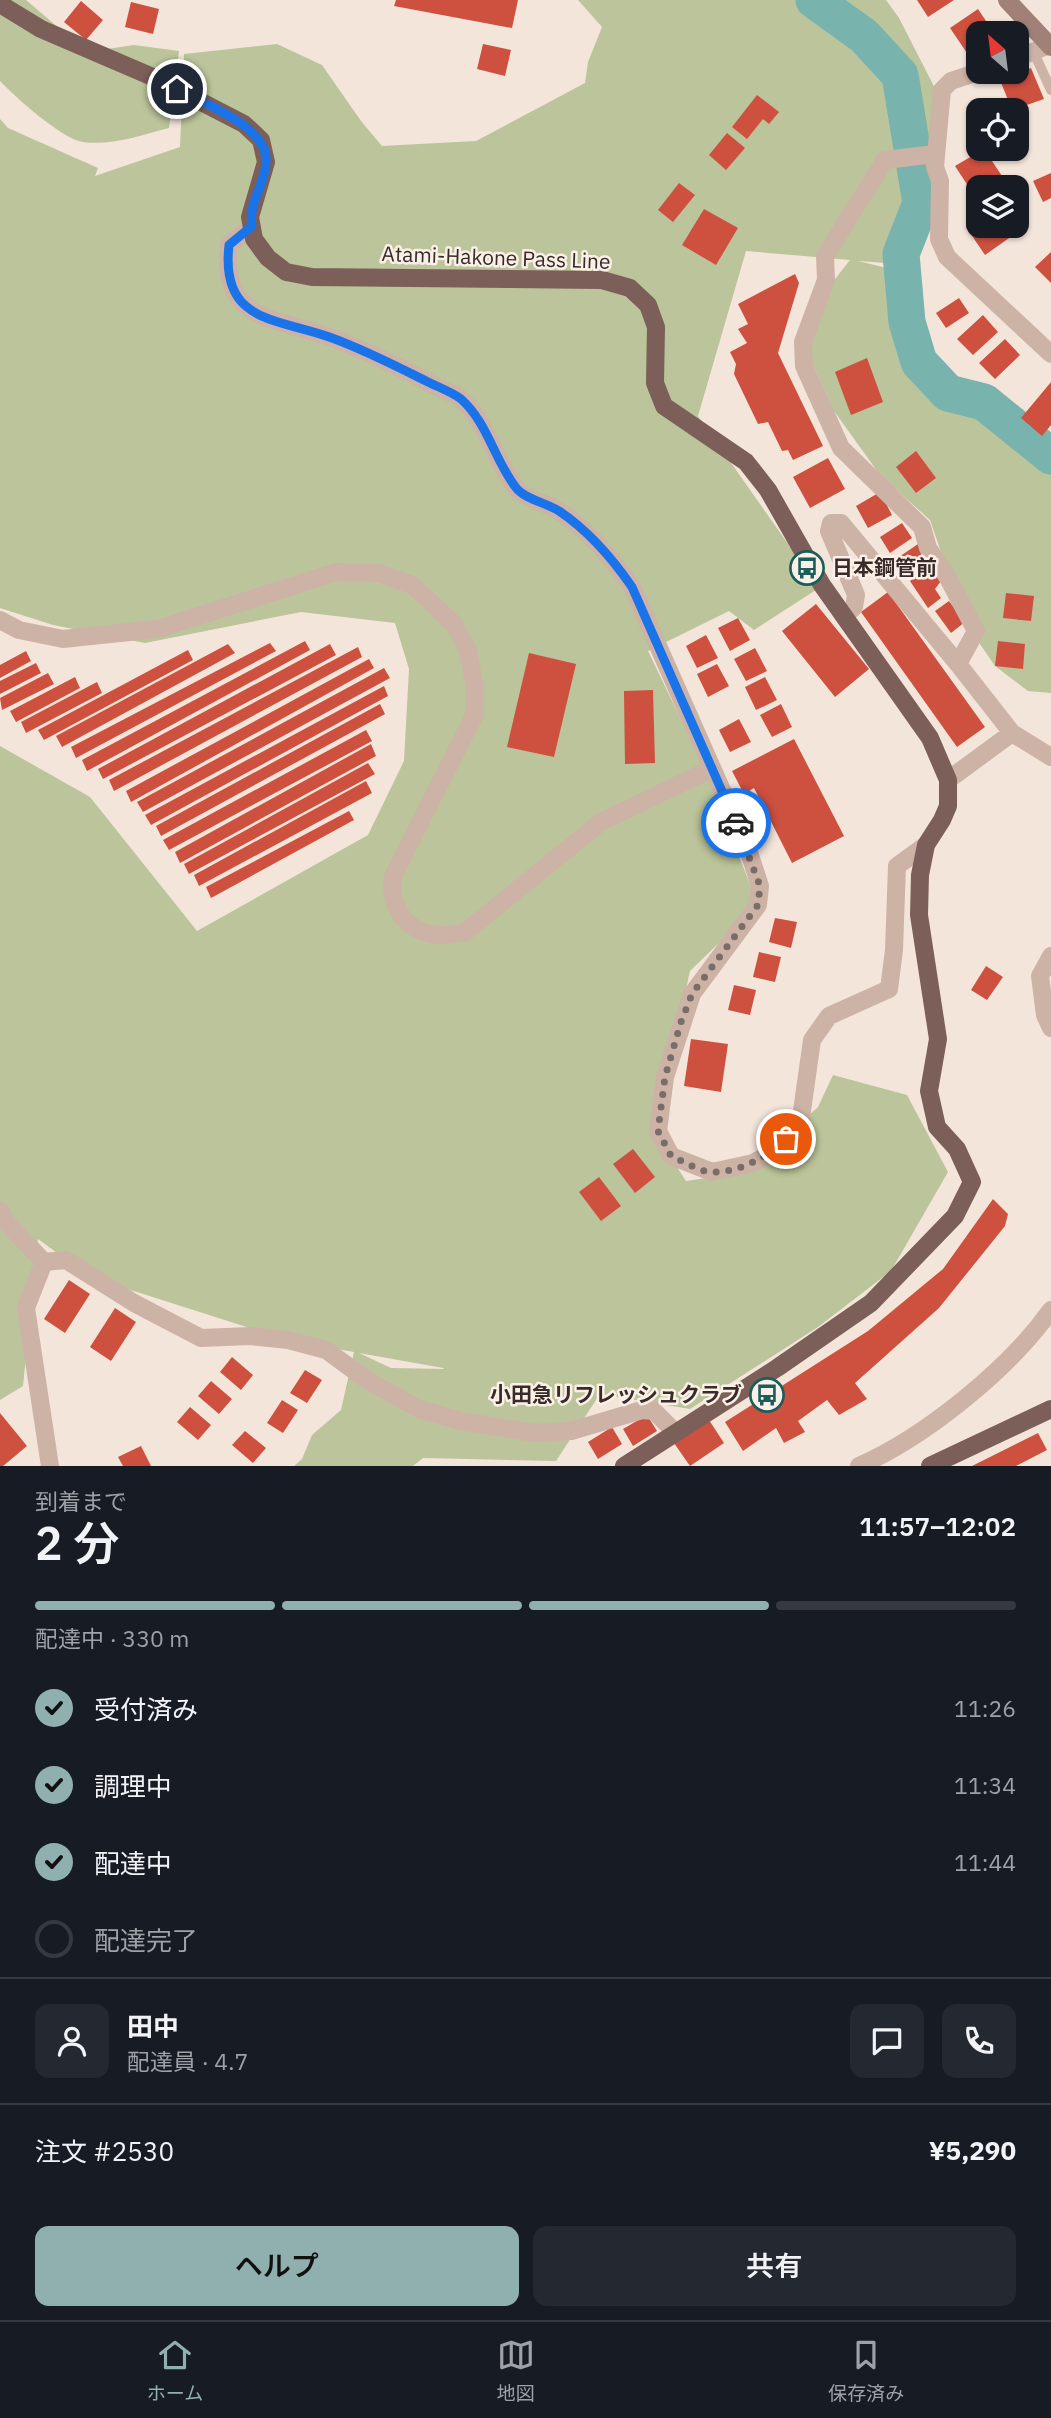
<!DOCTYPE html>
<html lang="ja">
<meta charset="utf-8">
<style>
body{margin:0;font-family:"IBM Plex Sans","Noto Sans JP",sans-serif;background:#242831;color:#f1f3f6;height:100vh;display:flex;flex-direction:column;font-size:26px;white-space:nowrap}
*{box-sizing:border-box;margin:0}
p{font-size:23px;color:#9ea1a6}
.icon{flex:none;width:38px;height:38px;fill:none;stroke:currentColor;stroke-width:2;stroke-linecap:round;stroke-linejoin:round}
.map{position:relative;height:1466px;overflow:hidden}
.details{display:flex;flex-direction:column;background:#171b24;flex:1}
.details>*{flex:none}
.needle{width:46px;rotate:332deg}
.fabs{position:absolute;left:966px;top:21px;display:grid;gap:14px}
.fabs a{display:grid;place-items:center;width:63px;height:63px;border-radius:14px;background:#171b24;box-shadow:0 2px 5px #0004;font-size:35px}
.pin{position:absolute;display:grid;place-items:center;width:60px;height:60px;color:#fff;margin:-30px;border:4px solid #fff;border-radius:50%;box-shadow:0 2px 7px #0007}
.courier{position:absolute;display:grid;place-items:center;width:70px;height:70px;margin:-35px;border:5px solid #1a73e8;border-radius:50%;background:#fff;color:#222;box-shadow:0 2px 9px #0007}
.summary em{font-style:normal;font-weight:600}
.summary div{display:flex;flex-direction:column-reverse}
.summary{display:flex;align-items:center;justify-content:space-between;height:119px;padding:0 35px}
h1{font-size:46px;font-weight:600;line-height:52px}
.bar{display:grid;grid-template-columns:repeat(4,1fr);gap:10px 7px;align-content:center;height:84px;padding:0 35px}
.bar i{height:9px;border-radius:5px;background:#363941}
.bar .active{background:#90b0af}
.bar p{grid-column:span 4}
.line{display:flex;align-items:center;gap:18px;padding:0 35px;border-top:2px solid #363941}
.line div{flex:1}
.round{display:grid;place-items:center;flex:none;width:74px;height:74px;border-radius:14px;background:#242831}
ol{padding:0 35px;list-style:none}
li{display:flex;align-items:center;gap:21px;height:77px}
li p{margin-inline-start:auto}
li .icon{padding:7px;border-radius:50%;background:#90b0af;color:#111;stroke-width:4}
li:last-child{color:#9ea1a6}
li i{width:38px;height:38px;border:4px solid #363941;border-radius:50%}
.primary-button{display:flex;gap:14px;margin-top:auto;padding:14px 35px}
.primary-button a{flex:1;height:80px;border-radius:14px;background:#90b0af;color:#111;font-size:28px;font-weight:600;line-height:80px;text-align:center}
.primary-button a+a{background:#242831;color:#f1f3f6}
.dock{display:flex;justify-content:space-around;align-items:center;height:98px;border-top:2px solid #363941;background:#171b24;font-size:19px;color:#9ea1a6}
.dock a{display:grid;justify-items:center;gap:4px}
.dock .active{color:#90b0af}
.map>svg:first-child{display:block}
.green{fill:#bbc49a;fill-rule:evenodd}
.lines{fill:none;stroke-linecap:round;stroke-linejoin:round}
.river{stroke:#78b3ae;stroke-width:37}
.building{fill:#ce503f}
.lane{stroke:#cdb3a6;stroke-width:10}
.street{stroke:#cdb3a6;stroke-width:18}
.secondary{stroke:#a18177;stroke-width:18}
.primary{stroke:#7b5f58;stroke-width:18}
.done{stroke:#7a6c67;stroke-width:7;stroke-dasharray:0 12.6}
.route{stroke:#1a73e8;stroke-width:9}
.labels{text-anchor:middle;stroke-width:5;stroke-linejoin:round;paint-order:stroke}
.street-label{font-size:21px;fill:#382b28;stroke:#fbf0e8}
.poi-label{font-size:21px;font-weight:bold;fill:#382b28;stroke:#fbf0e8;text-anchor:start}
</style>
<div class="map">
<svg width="1051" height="1466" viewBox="0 0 1051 1466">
<rect width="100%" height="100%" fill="#f4e5db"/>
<path class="green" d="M 0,0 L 26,0 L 87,52 L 134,45 L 179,51 L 169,128 C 142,135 112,146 83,142 C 62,139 15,97 0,81 Z
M 578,0 L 886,0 L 899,18 L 943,104 L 915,265 L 858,261 L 903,272 L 917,381 L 1012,424 L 1051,449 L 1051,693 L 1028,691 L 995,666 L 965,622 L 930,520 L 880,475 L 834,411 L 803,342 L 821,297 L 850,260 L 746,251 L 698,416 L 819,588 L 754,630 L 729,611 L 648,651 L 706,771 L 758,905 L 690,971 L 654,1132 L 686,1181 L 748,1172 L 818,1107 L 833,1075 L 907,1095 L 948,1172 L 891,1271 L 818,1327 L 690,1409 L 600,1394 L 556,1461 L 423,1458 L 413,1466 L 294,1466 L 302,1459 L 312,1435 L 341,1410 L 354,1352 L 287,1340 L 90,1277 L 38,1239 L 23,1386 L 0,1400 L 0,746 L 90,797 L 197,931 L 368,835 L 404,761 L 409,669 L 395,623 L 301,612 L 145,643 L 53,625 L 0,608 L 0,119 L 8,128 L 98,168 L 95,176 L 180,147 L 184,54 L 277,44 L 322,65 L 361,121 L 382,146 L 476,141 L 585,83 L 588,62 L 602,27 ZM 359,1353 L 443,1368 L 444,1369 L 391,1368 Z"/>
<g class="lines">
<path class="river" d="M 814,0 L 864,36 L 900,75 L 921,203 L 901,254 L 907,322 L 919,362 L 948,393 L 984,402 L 1051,456"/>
</g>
<path class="building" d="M 396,0 L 518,0 L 512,28 L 394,6 Z
M 917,0 L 954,0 L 928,17 Z
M 81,1 L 103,20 L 86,40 L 64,22 Z
M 131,2 L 159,9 L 153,34 L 125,27 Z
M 978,9 L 994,33 L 978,33 L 978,50 L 969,56 L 950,28 Z
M 483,44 L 511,50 L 505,76 L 477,69 Z
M 1031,68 L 1044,99 L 1012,110 L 1000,80 Z
M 757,95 L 779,112 L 769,124 L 763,119 L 747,139 L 732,127 Z
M 727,133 L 745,148 L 726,170 L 709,155 Z
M 984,149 L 1002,176 L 985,187 L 978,187 L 974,195 L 955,166 Z
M 1051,173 L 1051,198 L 1043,202 L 1033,181 Z
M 679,183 L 695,195 L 673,222 L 658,210 Z
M 704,209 L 738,228 L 716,265 L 682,245 Z
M 978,218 L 978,226 L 1005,226 L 1012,236 L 985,255 L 966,227 Z
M 1051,252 L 1051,283 L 1035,267 Z
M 795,274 L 799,283 L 778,353 L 823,446 L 793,460 L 788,450 L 782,451 L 768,422 L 758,424 L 734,374 L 736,364 L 730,352 L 747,343 L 738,329 L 748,324 L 738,304 Z
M 959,298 L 969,313 L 946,328 L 936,313 Z
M 983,315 L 998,332 L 973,355 L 957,339 Z
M 1005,339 L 1020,355 L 995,379 L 979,363 Z
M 867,358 L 883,402 L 851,415 L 835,372 Z
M 1051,382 L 1051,425 L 1042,436 L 1021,418 Z
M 916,451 L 936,478 L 916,493 L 896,467 Z
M 828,458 L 845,489 L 810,508 L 793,477 Z
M 880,492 L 892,515 L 868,528 L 856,506 Z
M 902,523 L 912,538 L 890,553 L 880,537 Z
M 918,544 L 928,559 L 906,574 L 896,559 Z
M 931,566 L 941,581 L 935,589 L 941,598 L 928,608 L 910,581 Z
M 888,592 L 985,727 L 957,747 L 861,612 Z
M 1006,593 L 1034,596 L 1031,621 L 1003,618 Z
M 949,601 L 965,622 L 951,633 L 935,611 Z
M 816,604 L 869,669 L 835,697 L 782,631 Z
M 738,618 L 750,640 L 730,651 L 718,628 Z
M 706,635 L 718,658 L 697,668 L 686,646 Z
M 305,641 L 310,650 L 87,771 L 82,760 Z
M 998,641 L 1025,644 L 1023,669 L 995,666 Z
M 270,643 L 276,651 L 76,758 L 71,747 Z
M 228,644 L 235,653 L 62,747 L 56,736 Z
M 330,644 L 336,655 L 103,779 L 98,769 Z
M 358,647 L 362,657 L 114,791 L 109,780 Z
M 755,648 L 767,671 L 746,681 L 734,659 Z
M 188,650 L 193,660 L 44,740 L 38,730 Z
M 26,651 L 31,661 L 0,678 L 0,665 Z
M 529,653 L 576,664 L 554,757 L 507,747 Z
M 369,659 L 374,668 L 131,802 L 126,791 Z
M 36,663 L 41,673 L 0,694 L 0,681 Z
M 717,664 L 729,686 L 708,697 L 697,674 Z
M 384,668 L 390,678 L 143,812 L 137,802 Z
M 48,673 L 54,684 L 2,710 L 0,698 Z
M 75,677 L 80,688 L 16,722 L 10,711 Z
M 765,677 L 777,700 L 756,710 L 745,687 Z
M 97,682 L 102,693 L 26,733 L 21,722 Z
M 384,686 L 388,696 L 151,825 L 145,815 Z
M 653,690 L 655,763 L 625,764 L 624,691 Z
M 380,704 L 385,714 L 161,836 L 156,826 Z
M 781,704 L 792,727 L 772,737 L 760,715 Z
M 739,719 L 751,742 L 730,752 L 719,730 Z
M 366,730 L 372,741 L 169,850 L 163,840 Z
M 794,739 L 844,836 L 792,863 L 754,788 L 744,794 L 732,771 Z
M 371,744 L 376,756 L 180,863 L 175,852 Z
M 368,763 L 375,774 L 189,874 L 184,864 Z
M 366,781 L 372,793 L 199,886 L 194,875 Z
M 349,811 L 354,820 L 211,898 L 206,887 Z
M 775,918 L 797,922 L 791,948 L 769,942 Z
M 759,952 L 781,957 L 775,982 L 753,977 Z
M 986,966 L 1003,977 L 987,1000 L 971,990 Z
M 734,985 L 756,990 L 750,1015 L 728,1010 Z
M 691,1039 L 728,1044 L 721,1092 L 684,1086 Z
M 633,1149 L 655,1177 L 635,1193 L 613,1164 Z
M 599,1177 L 621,1206 L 601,1221 L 579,1192 Z
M 993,1199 L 1008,1214 L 1005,1226 L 939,1308 L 855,1383 L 867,1399 L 839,1415 L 827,1400 L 798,1421 L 805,1432 L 784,1443 L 776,1428 L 743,1451 L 725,1422 L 868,1331 L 943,1269 Z
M 69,1280 L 90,1294 L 65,1333 L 44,1319 Z
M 115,1308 L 136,1322 L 111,1361 L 90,1347 Z
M 232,1357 L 253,1375 L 241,1390 L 220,1372 Z
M 305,1370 L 322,1380 L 307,1403 L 290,1393 Z
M 211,1381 L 232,1399 L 219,1414 L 198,1396 Z
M 282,1400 L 298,1410 L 283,1433 L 267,1423 Z
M 190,1407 L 211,1425 L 198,1440 L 177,1422 Z
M 0,1413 L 27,1446 L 3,1466 L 0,1466 Z
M 647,1415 L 657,1431 L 633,1446 L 623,1429 Z
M 709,1420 L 724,1443 L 690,1466 L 674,1443 Z
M 612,1427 L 622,1444 L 598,1459 L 588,1442 Z
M 245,1431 L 266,1448 L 253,1463 L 232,1445 Z
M 1038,1433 L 1047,1450 L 1016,1466 L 972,1466 Z
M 141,1446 L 151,1466 L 123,1466 L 118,1457 Z"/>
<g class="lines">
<path class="lane" d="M 1034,53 L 1051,90"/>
<path class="street" d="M 1017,58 L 1047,46
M 978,72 L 951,81 L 942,90 L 935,167 L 940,181 L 939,239 L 947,257 L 1051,354
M 252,226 L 229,245 C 220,324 278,317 332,338 C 367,351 400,367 433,385 C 441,389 453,393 461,399 C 488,422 495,462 517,489 C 527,500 547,503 559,511 C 589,531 612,558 632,587 L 748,849 L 760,886 L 758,905 L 692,994 L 665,1077 L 658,1131 L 671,1156 L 712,1172 L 753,1163 L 773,1152 L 800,1125 L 812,1040 L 829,1016 L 889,989 L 894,950 L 897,866 L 926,845
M 844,616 L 854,607 L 856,595 L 829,531 L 831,523 L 841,523 L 958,664 L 976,631 L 948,578 L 928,548 L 922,527 L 841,448 L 804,366 L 803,342 L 826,280 L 825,256 L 885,160 L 935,154
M 0,620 L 19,630 L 63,639 L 158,629 L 336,572 L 378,573 L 412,585 L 453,623 L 468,650 L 474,683 L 474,716 L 393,876 C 388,905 405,931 437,935 C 445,936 456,933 464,933 L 601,822 L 711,769
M 1012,733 L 1051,757
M 948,780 L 1012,733 L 958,664
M 1051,956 L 1040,976 L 1045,1015 L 1051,1028
M 0,1210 L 6,1222 L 44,1262
M 50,1466 L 26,1308 L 44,1262 L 66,1260 L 134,1303 L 201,1338 L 250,1336 L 288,1340 L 326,1350 L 367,1380 L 419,1409 L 461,1421 L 534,1433 L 571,1431 L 642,1410 L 654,1411 L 675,1432
M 859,1466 C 925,1437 1009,1369 1051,1310"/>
<path class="secondary" d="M 1007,0 L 1051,47"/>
<path class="primary" d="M 0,4 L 41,29 L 155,78 L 244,124 L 261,140 L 266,162 L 250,217 L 254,239 L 268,258 L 286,272 L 312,277 L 602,280 L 630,288 L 648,305 L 656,327 L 655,383 L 664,406 L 746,462 L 768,490 L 822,585 L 930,738 L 948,780 L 948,806 L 942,820 L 926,845 L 920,875 L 919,915 L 938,1039 L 929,1091 L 937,1127 L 957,1149 L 972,1182 L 955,1216 L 871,1303 L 777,1368 L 624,1466
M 930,1466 L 1051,1409"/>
</g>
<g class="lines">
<path class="done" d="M 736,823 L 760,886 L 758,905 L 692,994 L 681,1022 L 665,1077 L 658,1131 L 671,1156 C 683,1161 700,1172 712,1172 C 739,1173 769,1156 786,1139"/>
<path class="route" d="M 177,89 C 203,103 269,127 266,162 C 265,185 248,202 252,226 L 229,245 C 220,324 278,318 332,338 C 365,350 396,366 428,382 C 438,387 452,392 461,399 C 488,423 495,462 517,489 C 527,500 547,503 559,511 C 589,531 612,558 632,587 L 736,823"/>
</g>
<defs>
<g id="bus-ring" transform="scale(1.75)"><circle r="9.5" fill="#fbf0e8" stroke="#1a5d59" stroke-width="1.5"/><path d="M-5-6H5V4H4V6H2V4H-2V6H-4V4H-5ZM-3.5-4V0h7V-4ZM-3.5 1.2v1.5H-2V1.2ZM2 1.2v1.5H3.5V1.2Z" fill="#1a5d59"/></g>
</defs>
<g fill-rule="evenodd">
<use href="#bus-ring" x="807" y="568"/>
<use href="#bus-ring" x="767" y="1395"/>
</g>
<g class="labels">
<g class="street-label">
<text transform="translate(496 258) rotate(2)" y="7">Atami-Hakone Pass Line</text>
</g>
<g class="poi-label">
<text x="832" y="575">日本鋼管前</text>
<text x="742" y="1402" text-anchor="end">小田急リフレッシュクラブ</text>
</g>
</g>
</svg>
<div class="fabs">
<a><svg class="needle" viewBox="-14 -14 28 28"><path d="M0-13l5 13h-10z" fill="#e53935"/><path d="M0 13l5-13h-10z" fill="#9ea1a6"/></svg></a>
<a><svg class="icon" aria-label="locate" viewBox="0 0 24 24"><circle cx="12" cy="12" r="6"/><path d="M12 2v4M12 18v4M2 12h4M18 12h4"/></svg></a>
<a><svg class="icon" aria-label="layers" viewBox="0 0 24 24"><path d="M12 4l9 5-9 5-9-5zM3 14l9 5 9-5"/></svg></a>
</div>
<div class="pin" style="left:786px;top:1139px;background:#ea580c"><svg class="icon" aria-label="bag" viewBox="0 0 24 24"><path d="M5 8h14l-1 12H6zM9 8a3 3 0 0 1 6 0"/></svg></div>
<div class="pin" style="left:177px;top:89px;background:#1f2937"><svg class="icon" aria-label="home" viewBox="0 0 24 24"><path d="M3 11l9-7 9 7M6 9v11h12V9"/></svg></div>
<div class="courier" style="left:736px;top:823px"><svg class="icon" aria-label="car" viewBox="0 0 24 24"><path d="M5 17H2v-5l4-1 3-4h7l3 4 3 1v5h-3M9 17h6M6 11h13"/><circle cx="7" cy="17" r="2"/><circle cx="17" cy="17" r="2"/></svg></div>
</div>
<section class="details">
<div class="summary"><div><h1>2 分</h1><p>到着まで</p></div><em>11:57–12:02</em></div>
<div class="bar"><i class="active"></i><i class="active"></i><i class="active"></i><i></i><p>配達中 · 330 m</p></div>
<ol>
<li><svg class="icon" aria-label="check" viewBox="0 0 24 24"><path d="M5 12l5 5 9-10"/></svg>受付済み<p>11:26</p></li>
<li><svg class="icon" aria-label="check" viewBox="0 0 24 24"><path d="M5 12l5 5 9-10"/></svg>調理中<p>11:34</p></li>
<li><svg class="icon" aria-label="check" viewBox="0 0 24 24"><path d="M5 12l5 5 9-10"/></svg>配達中<p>11:44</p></li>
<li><i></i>配達完了</li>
</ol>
<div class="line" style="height:126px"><a class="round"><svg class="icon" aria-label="person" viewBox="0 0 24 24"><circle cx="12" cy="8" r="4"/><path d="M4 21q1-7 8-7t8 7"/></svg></a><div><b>田中</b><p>配達員 · 4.7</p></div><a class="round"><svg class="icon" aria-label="chat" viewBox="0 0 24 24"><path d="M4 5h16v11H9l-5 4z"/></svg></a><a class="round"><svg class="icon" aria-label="phone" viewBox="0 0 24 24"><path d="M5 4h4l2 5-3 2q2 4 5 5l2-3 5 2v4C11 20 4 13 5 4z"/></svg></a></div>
<div class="line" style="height:91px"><div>注文 #2530</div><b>¥5,290</b></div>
<div class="primary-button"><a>ヘルプ</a><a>共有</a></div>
</section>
<nav class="dock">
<a class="active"><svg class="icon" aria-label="home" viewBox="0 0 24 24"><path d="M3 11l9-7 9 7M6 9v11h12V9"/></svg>ホーム</a>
<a><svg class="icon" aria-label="map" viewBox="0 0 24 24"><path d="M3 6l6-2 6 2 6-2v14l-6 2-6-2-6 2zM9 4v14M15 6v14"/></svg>地図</a>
<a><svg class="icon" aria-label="saved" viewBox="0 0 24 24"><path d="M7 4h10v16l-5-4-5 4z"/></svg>保存済み</a>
</nav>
